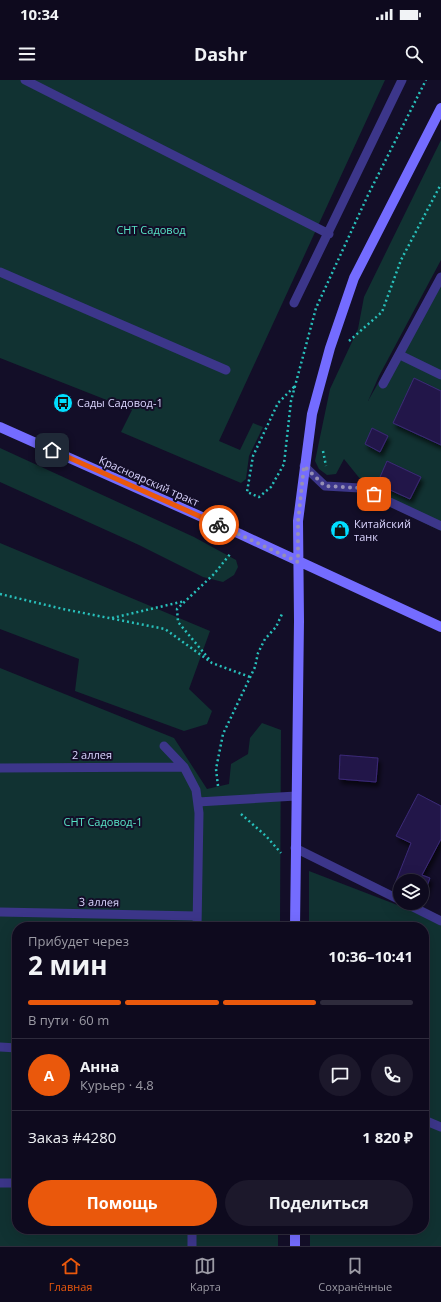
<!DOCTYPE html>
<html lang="ru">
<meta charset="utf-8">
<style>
body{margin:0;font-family:"Open Sans",sans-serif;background:#1c182b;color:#f1f3f6;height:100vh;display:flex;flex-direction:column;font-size:15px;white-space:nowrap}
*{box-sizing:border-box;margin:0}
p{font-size:13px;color:#9b9aa4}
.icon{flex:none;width:22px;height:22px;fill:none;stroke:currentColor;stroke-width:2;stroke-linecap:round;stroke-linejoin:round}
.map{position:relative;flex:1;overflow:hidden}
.drawer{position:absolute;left:12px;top:842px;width:417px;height:312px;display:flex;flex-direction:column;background:#0e0a1e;border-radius:16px;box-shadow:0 4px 16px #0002,0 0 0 1px #2e2b3c}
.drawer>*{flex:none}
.controls{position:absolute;left:393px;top:794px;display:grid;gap:8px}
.controls a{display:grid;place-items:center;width:36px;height:36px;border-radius:50%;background:#0e0a1e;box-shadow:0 4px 16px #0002,0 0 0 1px #2e2b3c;font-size:20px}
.pin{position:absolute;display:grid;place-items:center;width:34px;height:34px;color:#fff;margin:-17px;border-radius:8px;box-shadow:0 2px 6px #0006}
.courier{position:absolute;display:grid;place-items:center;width:40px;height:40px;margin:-20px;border:3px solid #ea580c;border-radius:50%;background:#fff;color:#222;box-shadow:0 1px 5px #0007}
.summary em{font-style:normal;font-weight:700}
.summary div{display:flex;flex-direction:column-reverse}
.summary{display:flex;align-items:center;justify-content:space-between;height:68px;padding:0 16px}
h1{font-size:26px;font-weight:700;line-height:30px}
.bar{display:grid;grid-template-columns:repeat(4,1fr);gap:6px 4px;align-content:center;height:48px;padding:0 16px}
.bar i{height:5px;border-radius:3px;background:#2e2b3c}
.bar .on{background:#ea580c}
.bar p{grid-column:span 4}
.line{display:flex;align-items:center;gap:10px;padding:0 16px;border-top:1px solid #2e2b3c}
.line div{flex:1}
.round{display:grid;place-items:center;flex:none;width:42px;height:42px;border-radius:21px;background:#1c182b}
.cta{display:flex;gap:8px;margin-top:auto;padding:8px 16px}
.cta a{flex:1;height:46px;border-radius:24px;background:#ea580c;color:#fff;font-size:16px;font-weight:700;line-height:46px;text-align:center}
.cta a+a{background:#1c182b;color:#f1f3f6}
.status{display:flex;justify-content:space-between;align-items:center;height:28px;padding:0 20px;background:#0e0a1e;direction:ltr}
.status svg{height:11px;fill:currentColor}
header{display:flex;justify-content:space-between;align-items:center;height:52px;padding:0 16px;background:#0e0a1e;font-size:18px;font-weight:700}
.tab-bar{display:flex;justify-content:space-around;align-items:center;height:56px;border-top:1px solid #2e2b3c;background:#0e0a1e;font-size:11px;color:#9b9aa4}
.tab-bar a{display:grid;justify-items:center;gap:2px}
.tab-bar .on{color:#ea580c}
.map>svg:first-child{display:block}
.green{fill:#113232}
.building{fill:#24194a;stroke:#3b2977;filter:url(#shadow)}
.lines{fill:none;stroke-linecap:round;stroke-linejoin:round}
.path{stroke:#28c0bb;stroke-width:2.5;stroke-dasharray:2 3;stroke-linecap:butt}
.lane{stroke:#3c368a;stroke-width:9}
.secondary{stroke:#746cff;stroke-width:10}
.done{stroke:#958fb4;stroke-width:4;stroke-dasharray:0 7.2}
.route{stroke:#ea580c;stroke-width:5}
.labels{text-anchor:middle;stroke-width:4;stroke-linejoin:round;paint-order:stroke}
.park-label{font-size:11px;fill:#59e7c8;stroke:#130e28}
.poi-label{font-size:11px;fill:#dbd5ff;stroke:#130e28;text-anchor:start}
.street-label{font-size:11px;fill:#dbd5ff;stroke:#130e28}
</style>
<div class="status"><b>10:34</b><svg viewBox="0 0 49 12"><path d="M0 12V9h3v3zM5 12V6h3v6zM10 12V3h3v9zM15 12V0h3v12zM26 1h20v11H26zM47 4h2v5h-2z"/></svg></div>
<header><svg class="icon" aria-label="menu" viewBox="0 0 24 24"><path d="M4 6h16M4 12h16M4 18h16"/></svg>Dashr<svg class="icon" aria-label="search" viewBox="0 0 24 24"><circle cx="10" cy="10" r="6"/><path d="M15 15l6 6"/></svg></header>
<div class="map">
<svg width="441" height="1166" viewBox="0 0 441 1166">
<defs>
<filter id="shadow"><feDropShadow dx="2.5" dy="4.5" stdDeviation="2" flood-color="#0009"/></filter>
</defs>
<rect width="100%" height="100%" fill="#130e28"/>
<path class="green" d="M 0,0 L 385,0 L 219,361 L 240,370 L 253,343 L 263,347 L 249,376 L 246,399 L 241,403 L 121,352 L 132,330 L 0,278 Z
M 441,60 L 441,180 L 379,296 L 368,321 L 441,192 L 441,451 L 377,420 L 344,379 L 336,394 L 327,395 L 319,389 L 315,381 L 330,309 L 358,249 L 364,217 Z
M 0,368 L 194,457 L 236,480 L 238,487 L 234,495 L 223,502 L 203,497 L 139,465 L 0,402 Z
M 0,463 L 210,551 L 189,609 L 212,631 L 207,644 L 184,651 L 75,611 L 79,579 L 0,549 Z
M 0,588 L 174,658 L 207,709 L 229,704 L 231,684 L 248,674 L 250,658 L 262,643 L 281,650 L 280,847 L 17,847 L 17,1149 L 278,1149 L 278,1166 L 0,1166 Z
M 309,791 L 400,826 L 401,823 L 441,836 L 441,1166 L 310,1166 L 310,1149 L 424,1149 L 424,847 L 309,847 Z"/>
<path class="building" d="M 414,298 L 441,311 L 441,365 L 393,343 Z
M 372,348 L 388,356 L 380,372 L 365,364 Z
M 387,381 L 421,397 L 410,419 L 377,404 Z
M 340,675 L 378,678 L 376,702 L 339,699 Z
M 418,714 L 441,726 L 441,759 L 422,795 L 430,798 L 423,817 L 422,801 L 400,801 L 400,808 L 394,806 L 411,763 L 396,756 Z"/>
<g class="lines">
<path class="path" d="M 349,261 L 382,232 L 401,180 L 441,104
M 294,307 L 278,323 L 253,376 L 247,412 L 259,417 L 271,407 L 284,384 L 291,321 L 316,228 L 368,115 L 426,0
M 323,371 L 326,386
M 0,514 L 63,529 L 165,549 L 212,583 L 250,597
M 112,538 L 185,521
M 209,579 L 178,542 L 177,529 L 214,494 L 231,473
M 218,706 L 216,689 L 223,654 L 255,587 L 258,573 L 265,559 L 276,547 L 282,534
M 241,734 L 266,756 L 281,773"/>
<path class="lane" d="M 25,0 L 329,154
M 0,192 L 226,290
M 294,223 L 402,0
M 400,275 L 441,295
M 383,304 L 441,197
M 304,386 L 325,406 L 360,408 L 441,446
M 164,666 L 184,687 L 196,710 L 199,733 L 197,847
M 0,688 L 184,687
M 198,722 L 296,716
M 295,768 L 400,820
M 405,823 L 441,841
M 0,832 L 197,836
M 0,967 L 17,968
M 424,1040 L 441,1047
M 0,1103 L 17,1103
M 192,1166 L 192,1149"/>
<path class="secondary" d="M 0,347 L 240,454 L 441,547
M 295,847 L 299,541 L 298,441 L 312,334 L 330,268 L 354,198 L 441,28
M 295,1166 L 295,1149"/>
</g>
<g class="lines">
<path class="done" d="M 219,445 L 298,482 L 298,442 L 304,386 L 325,406 L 360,408 L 374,414"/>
<path class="route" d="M 52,370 L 219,445"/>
</g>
<defs>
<g id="bus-disc" transform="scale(1)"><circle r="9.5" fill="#01deff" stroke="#130e28"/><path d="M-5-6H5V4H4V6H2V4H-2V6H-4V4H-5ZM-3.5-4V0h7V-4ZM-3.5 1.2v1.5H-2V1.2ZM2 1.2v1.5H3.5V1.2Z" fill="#111"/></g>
<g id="shop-disc" transform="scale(1)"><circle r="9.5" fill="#01deff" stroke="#130e28"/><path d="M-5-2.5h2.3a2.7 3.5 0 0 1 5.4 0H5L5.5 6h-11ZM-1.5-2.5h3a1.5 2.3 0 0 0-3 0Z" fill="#111"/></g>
</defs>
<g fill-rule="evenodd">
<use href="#bus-disc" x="63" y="323"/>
<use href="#shop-disc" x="340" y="450"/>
</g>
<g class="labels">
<g class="park-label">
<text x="151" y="154">СНТ Садовод</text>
<text x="103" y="746">СНТ Садовод-1</text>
</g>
<g class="poi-label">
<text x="77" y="327">Сады Садовод-1</text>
<text x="354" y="448">Китайский<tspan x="354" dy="13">танк</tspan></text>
</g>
<g class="street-label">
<text transform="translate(149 401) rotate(24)" y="4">Красноярский тракт</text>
<text x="92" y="679">2 аллея</text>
<text transform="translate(99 822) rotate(1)" y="4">3 аллея</text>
</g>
</g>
</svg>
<div class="controls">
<a><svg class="icon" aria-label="layers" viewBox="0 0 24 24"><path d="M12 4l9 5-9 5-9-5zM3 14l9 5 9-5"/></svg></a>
</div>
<div class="pin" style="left:374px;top:414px;background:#ea580c"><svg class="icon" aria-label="bag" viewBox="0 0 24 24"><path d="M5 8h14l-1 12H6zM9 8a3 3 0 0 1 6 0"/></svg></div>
<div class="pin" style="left:52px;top:370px;background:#1f2937"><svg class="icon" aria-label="home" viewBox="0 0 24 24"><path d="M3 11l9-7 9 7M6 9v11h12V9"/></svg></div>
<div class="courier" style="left:219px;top:445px"><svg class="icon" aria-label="bike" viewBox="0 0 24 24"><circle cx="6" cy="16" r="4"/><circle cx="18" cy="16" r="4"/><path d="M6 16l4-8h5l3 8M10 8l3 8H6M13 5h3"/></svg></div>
<section class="drawer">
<div class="summary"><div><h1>2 мин</h1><p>Прибудет через</p></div><em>10:36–10:41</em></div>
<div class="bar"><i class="on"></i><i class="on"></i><i class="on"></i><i></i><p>В пути · 60 m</p></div>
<div class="line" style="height:72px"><b class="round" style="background:#ea580c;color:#fff">А</b><div><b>Анна</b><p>Курьер · 4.8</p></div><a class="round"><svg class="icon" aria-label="chat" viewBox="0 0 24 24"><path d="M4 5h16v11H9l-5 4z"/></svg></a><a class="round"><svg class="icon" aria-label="phone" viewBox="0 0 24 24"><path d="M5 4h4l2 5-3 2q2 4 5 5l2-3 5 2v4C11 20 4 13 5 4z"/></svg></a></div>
<div class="line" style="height:52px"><div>Заказ #4280</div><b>1 820 ₽</b></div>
<div class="cta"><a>Помощь</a><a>Поделиться</a></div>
</section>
</div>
<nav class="tab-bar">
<a class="on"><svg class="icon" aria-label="home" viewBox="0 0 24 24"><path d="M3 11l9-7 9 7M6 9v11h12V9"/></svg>Главная</a>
<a><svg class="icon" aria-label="map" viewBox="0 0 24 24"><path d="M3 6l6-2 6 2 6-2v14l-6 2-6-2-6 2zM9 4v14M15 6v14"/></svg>Карта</a>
<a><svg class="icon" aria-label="saved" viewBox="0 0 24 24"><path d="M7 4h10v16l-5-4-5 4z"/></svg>Сохранённые</a>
</nav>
